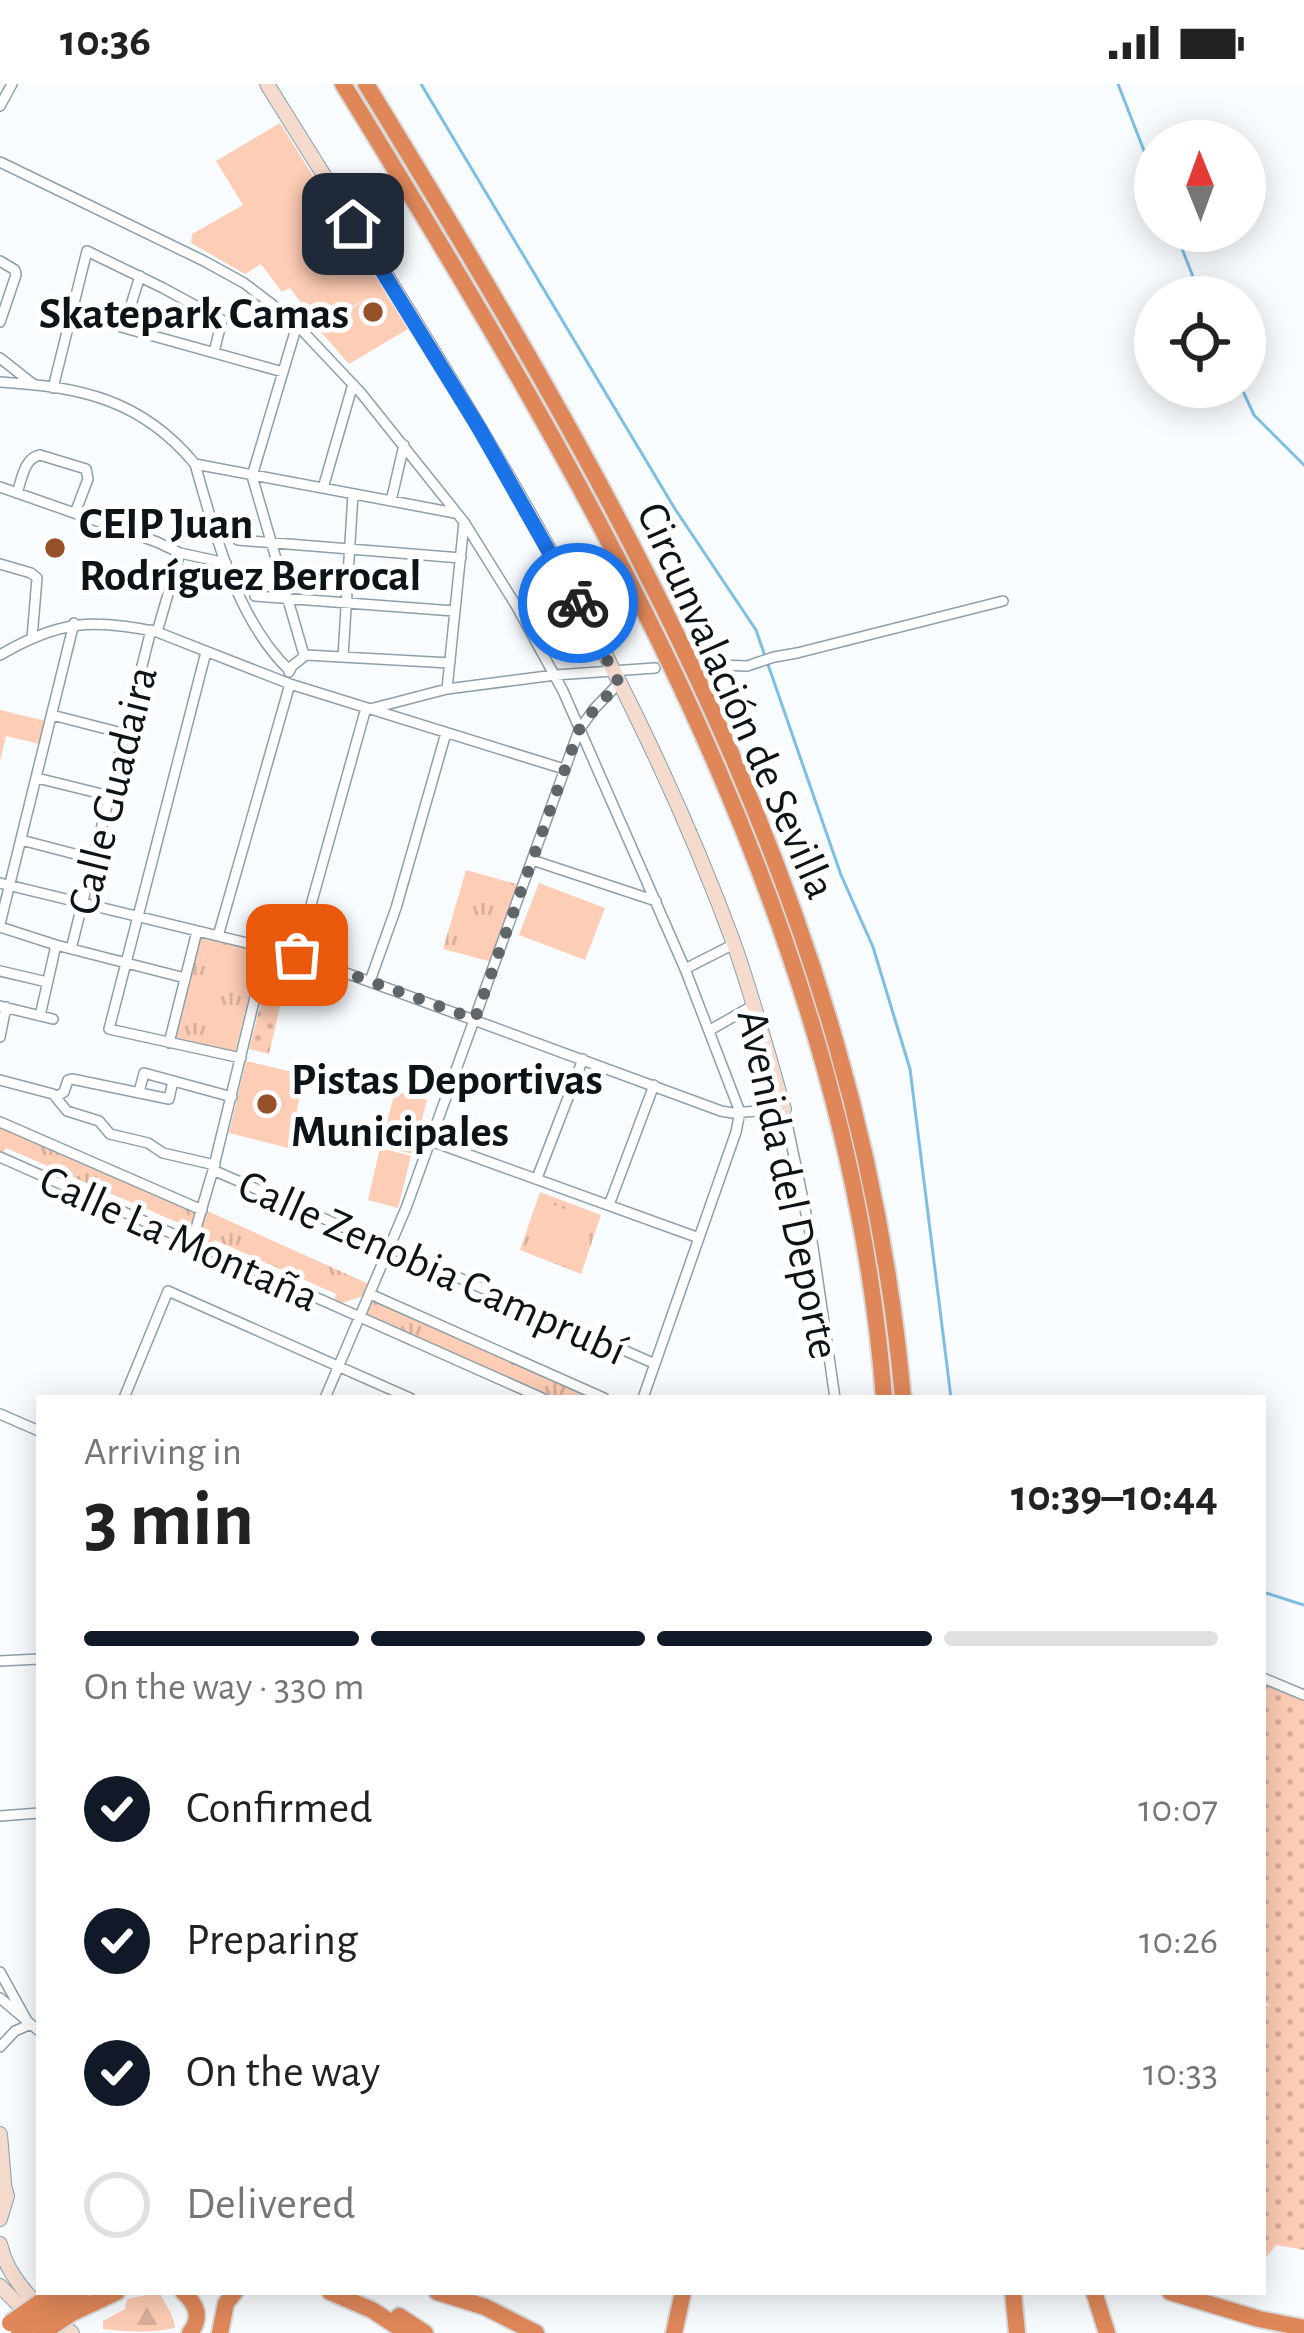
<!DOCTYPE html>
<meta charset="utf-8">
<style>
body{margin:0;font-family:"Alegreya Sans",sans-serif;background:#f2f2f2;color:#222;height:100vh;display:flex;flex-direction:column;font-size:45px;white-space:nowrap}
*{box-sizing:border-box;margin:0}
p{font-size:39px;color:#767676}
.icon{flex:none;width:66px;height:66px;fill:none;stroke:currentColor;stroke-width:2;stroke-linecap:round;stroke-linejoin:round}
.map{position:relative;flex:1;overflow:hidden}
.details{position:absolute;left:36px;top:1311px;width:1230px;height:900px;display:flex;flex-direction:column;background:#fff;border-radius:0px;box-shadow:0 6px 30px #0003}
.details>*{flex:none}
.needle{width:78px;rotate:359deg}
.fabs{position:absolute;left:1134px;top:36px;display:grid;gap:24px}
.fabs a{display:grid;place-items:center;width:132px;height:132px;border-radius:50%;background:#fff;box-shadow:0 6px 30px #0003;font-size:60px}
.pin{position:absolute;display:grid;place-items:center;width:102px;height:102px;color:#fff;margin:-51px;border-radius:24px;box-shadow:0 6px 18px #0006}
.courier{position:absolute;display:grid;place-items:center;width:120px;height:120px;margin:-60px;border:9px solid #1a73e8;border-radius:50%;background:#fff;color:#222;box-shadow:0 3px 15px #0007}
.headline em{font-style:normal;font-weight:700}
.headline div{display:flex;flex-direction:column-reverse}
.headline{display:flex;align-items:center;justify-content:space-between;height:204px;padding:0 48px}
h1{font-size:78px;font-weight:700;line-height:90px}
.bar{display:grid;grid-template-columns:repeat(4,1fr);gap:18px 12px;align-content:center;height:144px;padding:0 48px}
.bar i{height:15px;border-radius:9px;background:#e0e0e0}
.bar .current{background:#111827}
.bar p{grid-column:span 4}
ol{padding:0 48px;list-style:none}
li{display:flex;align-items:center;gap:36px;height:132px}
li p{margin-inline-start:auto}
li .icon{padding:12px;border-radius:50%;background:#111827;color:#fff;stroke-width:4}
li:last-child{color:#767676}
li i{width:66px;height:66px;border:6px solid #e0e0e0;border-radius:50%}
.status{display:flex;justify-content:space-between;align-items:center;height:84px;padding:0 60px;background:#fff;direction:ltr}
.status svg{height:33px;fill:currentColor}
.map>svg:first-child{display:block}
.grass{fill:url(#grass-dots)}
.forest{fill:url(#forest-firs)}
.park{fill:url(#park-tufts)}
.pitch{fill:#fecdb5}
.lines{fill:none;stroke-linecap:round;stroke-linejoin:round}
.stream{stroke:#7ebee4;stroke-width:3}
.street-tunnel{stroke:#d5d9dc;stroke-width:9;stroke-dasharray:9 4.5;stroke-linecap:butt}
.street-casing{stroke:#8c9fab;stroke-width:12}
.secondary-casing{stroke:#8c9fab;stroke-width:16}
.highway-casing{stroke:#d8d9da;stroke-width:20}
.street{stroke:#fff;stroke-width:9}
.secondary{stroke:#f5dbcd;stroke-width:14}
.highway{stroke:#df8759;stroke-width:16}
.highway-bridge-casing{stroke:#d8d9da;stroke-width:20;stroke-linecap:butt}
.highway-bridge{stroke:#df8759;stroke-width:16}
.done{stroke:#5f6569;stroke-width:12;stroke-dasharray:0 21.6}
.route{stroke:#1a73e8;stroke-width:15}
.poi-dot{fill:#975029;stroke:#fff;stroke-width:4.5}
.labels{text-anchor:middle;stroke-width:10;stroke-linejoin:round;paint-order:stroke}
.poi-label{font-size:45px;font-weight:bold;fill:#0d1418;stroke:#fff;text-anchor:start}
.street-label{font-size:45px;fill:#0d1418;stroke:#fff}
</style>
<div class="status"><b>10:36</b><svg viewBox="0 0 49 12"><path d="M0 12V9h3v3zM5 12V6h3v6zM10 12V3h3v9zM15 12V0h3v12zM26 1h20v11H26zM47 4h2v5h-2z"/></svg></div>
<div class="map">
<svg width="1304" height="2249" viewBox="0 0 1304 2249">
<defs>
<pattern id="grass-dots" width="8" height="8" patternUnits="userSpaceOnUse" patternTransform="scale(3)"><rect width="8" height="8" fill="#fecdb5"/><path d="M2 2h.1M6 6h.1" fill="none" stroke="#d8af9b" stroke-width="1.8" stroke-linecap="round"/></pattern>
<pattern id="forest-firs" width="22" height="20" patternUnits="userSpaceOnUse" patternTransform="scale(3)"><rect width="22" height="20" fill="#fecdb5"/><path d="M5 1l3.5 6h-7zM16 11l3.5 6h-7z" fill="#d8af9b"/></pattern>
<pattern id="park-tufts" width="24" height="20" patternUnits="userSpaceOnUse" patternTransform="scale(3)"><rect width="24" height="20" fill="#fecdb5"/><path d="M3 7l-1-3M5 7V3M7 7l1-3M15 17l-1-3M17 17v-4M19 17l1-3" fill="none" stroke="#d8af9b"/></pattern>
</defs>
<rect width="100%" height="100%" fill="#f8fcff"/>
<path class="grass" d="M 271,880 L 289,884 L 269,970 L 249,965 Z
M 1263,1599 L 1304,1617 L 1304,2166 L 1276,2161 L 1263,2177 L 1263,1921 L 1271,1922 L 1263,1918 Z"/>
<path class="forest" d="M 160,2208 C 165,2222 174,2230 175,2244 C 153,2249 125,2248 103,2245 L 103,2237 L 125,2225 L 127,2215 Z"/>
<path class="park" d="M 466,786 L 520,801 L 492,878 L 443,865 Z
M 201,853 L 260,867 L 235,969 L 176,955 Z
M 0,1040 L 200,1127 L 190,1151 L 179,1149 L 181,1140 L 6,1064 L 2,1070 L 0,1069 Z
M 540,1108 L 601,1131 L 581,1190 L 520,1166 Z
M 205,1126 L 371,1201 L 366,1211 L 342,1219 L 334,1217 L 336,1210 L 215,1156 L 211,1162 L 196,1154 Z
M 373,1213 L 601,1314 L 546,1314 L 363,1234 Z"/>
<path class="pitch" d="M 280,39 L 408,245 L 349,280 L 320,247 L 368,213 L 319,243 L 290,204 L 282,208 L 261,180 L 245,190 L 191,159 L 192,150 L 243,121 L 216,77 Z
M 0,626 L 46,637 L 40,660 L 6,652 L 0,677 Z
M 539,799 L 605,824 L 585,876 L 519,851 Z
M 246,977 L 305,991 L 288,1064 L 229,1049 Z
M 395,1007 L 427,1016 L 413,1070 L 381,1062 Z
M 380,1064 L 411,1072 L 398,1124 L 368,1116 Z
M 542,1117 L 594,1136 L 584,1164 L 532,1145 Z"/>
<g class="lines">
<path class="stream" d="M 421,0 L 675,425 L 756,546 L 841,791 L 873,863 L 910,985 L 951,1314
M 1118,0 L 1155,95
M 1175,147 L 1201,213
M 1241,303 L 1254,331 L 1304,381
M 1263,1508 L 1304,1521"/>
<path class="street-tunnel" d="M 667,582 L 718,581"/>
<g class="street-casing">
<path id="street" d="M 0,22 L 12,0
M 0,78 L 204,177 L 244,199 L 269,218 L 297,241 L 361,309 L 464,438 L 517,523 L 563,607 L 685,885 L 740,1028 L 736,1048 L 643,1314
M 0,177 L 15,186 L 16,191 L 0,238
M 71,229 L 283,288
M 297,241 L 252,392 L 304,571
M 124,243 L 140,192
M 0,274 L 33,300
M 0,298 C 81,303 141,315 195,380 C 214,448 237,536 289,586
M 53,304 L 87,167 L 163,204 L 222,236 L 214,268
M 195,380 L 455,429
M 0,403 L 157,458 L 180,469 L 226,479
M 323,404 L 353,300
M 17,409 C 22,395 24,374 40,371 L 86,385 L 88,395 L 75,429
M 391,417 L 404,361
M 238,456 L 461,474
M 0,480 L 31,489 L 37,494 L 32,554
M 255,512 L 454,527
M 157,548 L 180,469
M 206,568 L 109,945 L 241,974
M 0,571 C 58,537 92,534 157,548 L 290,600 L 564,685
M 343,573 L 353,410
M 718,581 L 747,582 L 774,573 L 797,569 L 1003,517
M 289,588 L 292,582 L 306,571 L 450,579
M 447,605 L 464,438
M 370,625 L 447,605 L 555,591 L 655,584
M 52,631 L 126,650
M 37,694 L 110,712
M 21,756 L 94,775
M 532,776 L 656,817
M 0,799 L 297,871 L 721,1027 L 732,1029 L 784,1025 L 813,1163 L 835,1314
M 0,840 L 74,539
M 0,843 L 56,861 L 185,894
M 218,852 L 290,600
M 71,865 L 151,546
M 297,871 L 366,624
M 685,885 L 734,860
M 0,887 L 47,898
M 370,897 L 396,824 L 446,649
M 0,922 L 53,935
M 40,932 L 56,861
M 710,946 L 754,921
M 0,953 L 6,923
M 169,959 L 197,847
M 0,996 L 53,1010 L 67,1027 L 99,1037 L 110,1050 L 148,1059 L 163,1069 L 215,1081
M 139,1008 L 144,989 L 232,1013
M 56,1013 L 64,1008 L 68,996 L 72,995 L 169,1015 L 173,997
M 0,1038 L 202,1126
M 431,1057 L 699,1154
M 0,1073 L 542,1314
M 213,1086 L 653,1279
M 537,1094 L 583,975
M 609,1121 L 654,1001
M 192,1158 L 213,1086 L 267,864
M 370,1210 L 604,1314
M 124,1314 L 168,1207 L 410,1314
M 325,1314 L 406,1124 L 579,646 L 594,625 L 619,599
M 0,1330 L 39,1347
M 0,1577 L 39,1575
M 1263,1594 L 1304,1611
M 0,1732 L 39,1729
M 0,1888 L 26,1935
M 0,1914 L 39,1947
M 0,1963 L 15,1947 L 31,1940"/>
</g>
<g class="secondary-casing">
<path id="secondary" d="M 267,0 C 439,277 621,552 734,860 C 753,914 768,970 784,1025
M 0,2050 L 4,2098
M 0,2135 L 7,2112 L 2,2094
M 0,2160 C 8,2198 42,2226 72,2249
M 0,2202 L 30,2232"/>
</g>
<g class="highway-casing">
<path id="highway" d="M 343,0 C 591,404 846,831 884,1314
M 366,0 C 618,412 859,823 903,1314
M 183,2208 C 197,2221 202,2233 190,2249
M 330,2208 L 372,2226 L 407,2249
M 437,2208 L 485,2223 L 536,2249
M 1013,2208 L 1017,2249
M 1094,2208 L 1107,2249
M 1170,2208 L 1259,2235 L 1304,2244
M 62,2219 L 82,2208
M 72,2229 L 117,2208
M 399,2232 L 425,2249
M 220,2249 L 226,2219 L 235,2208
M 674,2249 L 683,2208"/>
</g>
<use href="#street" class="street"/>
<use href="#secondary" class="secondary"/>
<use href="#highway" class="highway"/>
<g class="highway-bridge-casing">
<path id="highway-bridge" d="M 10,2239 L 53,2209
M 19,2249 L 62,2219
M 42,2249 L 72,2229"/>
</g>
<use href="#highway-bridge" class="highway-bridge"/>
</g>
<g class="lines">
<path class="done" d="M 297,871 L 475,935 L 579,646 L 594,626 L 619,599 L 578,519"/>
<path class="route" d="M 353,140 L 479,344 L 578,519"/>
</g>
<g class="poi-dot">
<circle cx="373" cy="228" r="12"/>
<circle cx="55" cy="464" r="12"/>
<circle cx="267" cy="1020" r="12"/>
</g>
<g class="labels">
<g class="poi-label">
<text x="349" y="244" text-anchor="end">Skatepark Camas</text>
<text x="79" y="454">CEIP Juan<tspan x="79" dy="52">Rodríguez Berrocal</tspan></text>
<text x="291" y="1010">Pistas Deportivas<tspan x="291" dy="52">Municipales</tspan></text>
</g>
<g class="street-label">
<text transform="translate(738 616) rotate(66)" y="16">Circunvalación de Sevilla</text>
<text transform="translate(111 706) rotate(-76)" y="16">Calle Guadaira</text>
<text transform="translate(790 1100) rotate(78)" y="16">Avenida del Deporte</text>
<text transform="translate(180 1153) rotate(24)" y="16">Calle La Montaña</text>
<text transform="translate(433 1182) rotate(24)" y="16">Calle Zenobia Camprubí</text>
</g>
</g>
</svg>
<div class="fabs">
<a><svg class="needle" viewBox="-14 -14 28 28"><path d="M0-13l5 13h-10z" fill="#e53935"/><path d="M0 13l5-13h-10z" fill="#767676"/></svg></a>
<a><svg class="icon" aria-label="locate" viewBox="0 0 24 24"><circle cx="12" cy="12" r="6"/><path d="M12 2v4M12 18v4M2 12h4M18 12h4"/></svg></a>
</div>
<div class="pin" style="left:297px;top:871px;background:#ea580c"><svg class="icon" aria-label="bag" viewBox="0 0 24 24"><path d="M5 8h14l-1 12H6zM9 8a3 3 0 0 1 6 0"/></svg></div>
<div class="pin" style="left:353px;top:140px;background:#1f2937"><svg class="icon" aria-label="home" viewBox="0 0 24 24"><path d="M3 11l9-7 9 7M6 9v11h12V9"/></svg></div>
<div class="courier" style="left:578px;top:519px"><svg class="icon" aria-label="bike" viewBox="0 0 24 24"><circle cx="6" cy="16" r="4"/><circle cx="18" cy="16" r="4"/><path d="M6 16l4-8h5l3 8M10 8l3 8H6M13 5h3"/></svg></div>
<section class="details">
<div class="headline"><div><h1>3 min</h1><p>Arriving in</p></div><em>10:39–10:44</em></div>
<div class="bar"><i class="current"></i><i class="current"></i><i class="current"></i><i></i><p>On the way · 330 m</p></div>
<ol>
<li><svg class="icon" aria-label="check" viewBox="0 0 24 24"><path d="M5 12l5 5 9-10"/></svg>Confirmed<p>10:07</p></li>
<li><svg class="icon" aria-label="check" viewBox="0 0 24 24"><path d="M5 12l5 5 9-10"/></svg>Preparing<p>10:26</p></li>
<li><svg class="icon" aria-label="check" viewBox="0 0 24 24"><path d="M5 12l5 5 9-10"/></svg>On the way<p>10:33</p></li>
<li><i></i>Delivered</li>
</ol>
</section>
</div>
